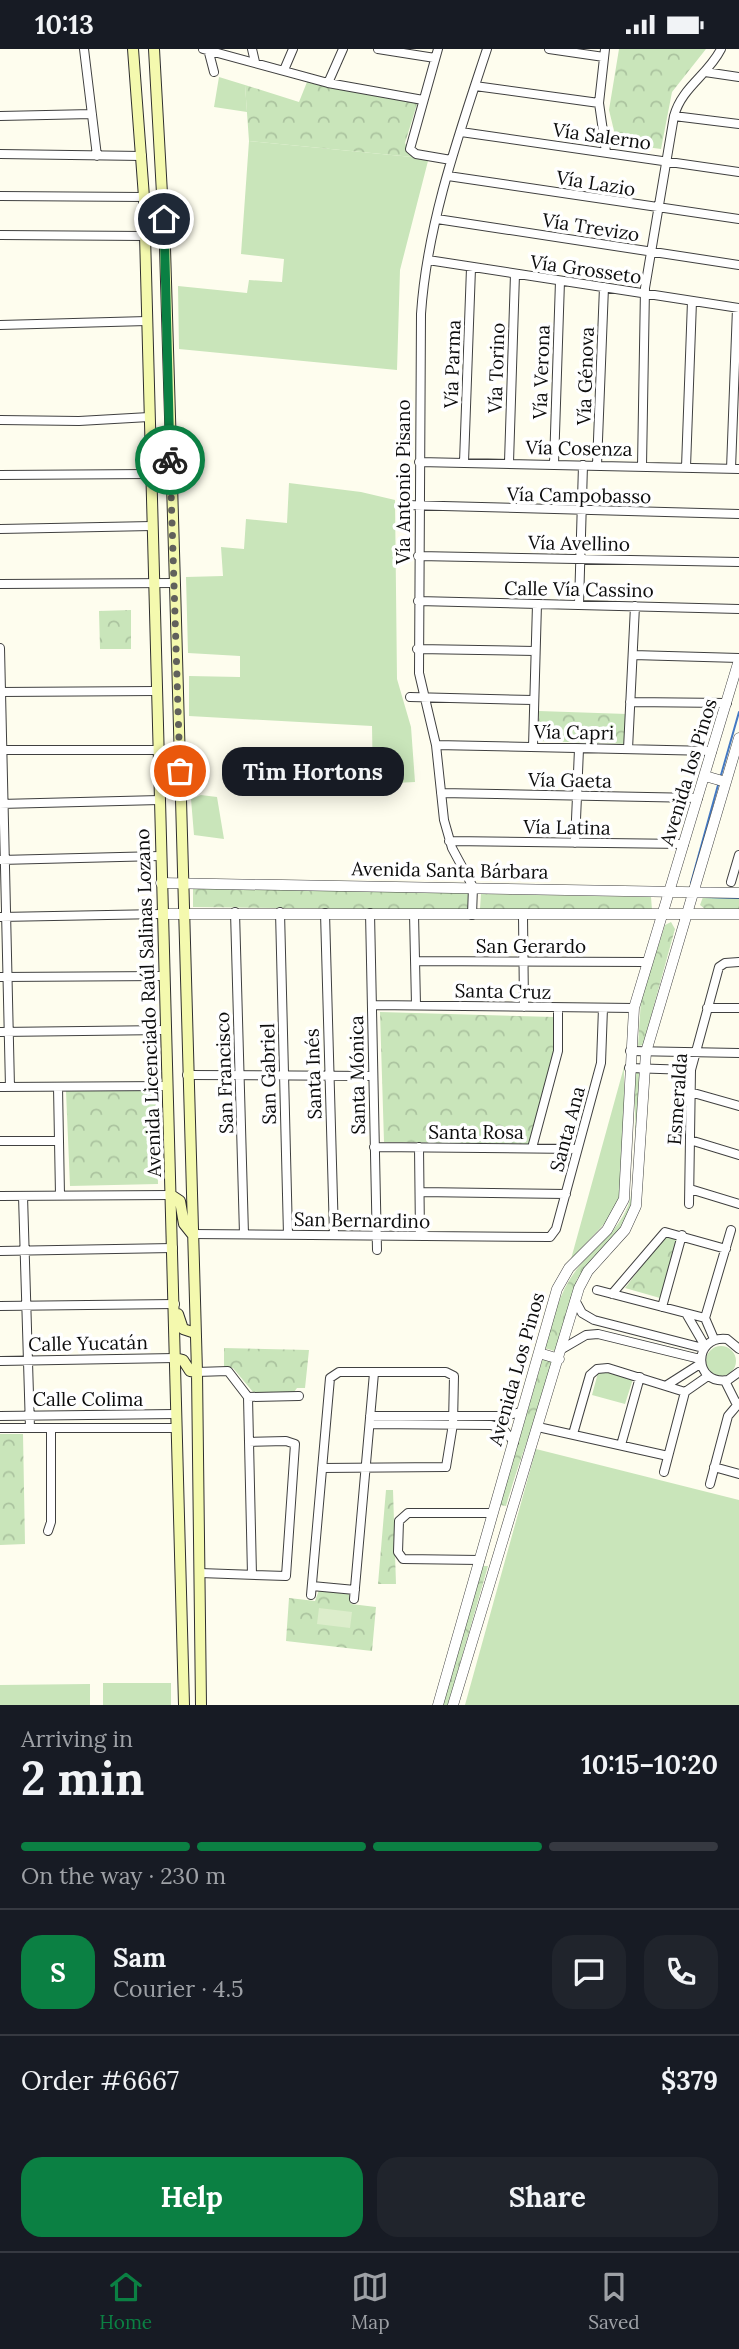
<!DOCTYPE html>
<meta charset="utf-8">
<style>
body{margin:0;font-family:Lora,serif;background:#20242c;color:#f1f3f6;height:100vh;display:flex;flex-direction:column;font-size:26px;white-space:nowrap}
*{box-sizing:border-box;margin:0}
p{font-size:23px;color:#9ea1a6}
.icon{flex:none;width:38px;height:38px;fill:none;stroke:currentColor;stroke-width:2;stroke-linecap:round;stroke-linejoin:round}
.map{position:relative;height:1656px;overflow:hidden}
.sheet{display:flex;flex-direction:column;background:#171b24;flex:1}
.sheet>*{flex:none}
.pin{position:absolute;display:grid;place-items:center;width:60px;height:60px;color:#fff;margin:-30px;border:4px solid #fff;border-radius:50%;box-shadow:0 2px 7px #0007}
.courier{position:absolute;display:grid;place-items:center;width:70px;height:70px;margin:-35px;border:5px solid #0b8043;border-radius:50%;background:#fff;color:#222;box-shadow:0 2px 9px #0007}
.bubble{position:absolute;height:49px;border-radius:21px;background:#171b24;box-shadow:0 4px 18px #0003;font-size:23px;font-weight:800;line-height:49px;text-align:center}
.head em{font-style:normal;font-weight:800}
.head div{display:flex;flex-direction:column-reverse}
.head{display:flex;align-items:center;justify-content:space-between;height:119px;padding:0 21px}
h1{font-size:46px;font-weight:800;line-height:52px}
.bar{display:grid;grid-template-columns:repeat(4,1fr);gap:10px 7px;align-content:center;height:84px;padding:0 21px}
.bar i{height:9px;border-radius:5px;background:#363941}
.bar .selected{background:#0b8043}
.bar p{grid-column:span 4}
.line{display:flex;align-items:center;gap:18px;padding:0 21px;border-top:2px solid #363941}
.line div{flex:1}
.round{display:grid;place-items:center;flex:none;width:74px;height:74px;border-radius:21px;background:#20242c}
.button{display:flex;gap:14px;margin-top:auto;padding:14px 21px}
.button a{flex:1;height:80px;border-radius:21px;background:#0b8043;color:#fff;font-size:28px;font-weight:800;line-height:80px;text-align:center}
.button a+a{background:#20242c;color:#f1f3f6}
.status{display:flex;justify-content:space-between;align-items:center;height:49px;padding:0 35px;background:#171b24;direction:ltr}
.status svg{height:19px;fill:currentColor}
.tabs{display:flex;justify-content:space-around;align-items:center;height:98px;border-top:2px solid #363941;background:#171b24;font-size:19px;color:#9ea1a6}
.tabs a{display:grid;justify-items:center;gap:4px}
.tabs .selected{color:#0b8043}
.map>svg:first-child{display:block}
.grass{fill:#c9e5ba}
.park{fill:url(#park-crowns)}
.pitch{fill:#dcedcb}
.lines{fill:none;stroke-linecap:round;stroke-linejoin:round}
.stream{stroke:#4379c3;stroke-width:2}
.minor-casing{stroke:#404040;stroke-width:10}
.tertiary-casing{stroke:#404040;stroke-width:11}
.secondary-casing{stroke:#2f2f2f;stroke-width:12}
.minor{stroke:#fff;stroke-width:8}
.tertiary{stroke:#fff;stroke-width:10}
.secondary{stroke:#f4f9ae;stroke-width:10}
.done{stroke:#61615c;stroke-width:7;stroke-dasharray:0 12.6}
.route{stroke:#0b8043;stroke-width:9}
.labels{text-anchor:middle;stroke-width:7;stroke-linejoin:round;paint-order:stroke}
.street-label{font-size:19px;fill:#0d0d0d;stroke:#fff}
</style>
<div class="status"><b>10:13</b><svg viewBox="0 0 49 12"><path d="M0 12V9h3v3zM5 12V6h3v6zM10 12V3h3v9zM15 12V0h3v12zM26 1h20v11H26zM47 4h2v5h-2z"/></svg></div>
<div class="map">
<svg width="739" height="1656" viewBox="0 0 739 1656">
<defs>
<pattern id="park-crowns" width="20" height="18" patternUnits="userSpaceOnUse" patternTransform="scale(1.75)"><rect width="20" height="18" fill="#c9e5ba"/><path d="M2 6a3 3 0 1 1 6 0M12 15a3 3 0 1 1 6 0" fill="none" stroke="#abc39f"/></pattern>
</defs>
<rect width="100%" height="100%" fill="#fefdee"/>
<path class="grass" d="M 219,28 L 245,36 L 247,63 L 214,58 Z
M 249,92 L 412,108 L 428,112 L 400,221 L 397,321 L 179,300 L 178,237 L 247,244 L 249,231 L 282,233 L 284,210 L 241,205 Z
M 289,434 L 361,443 L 395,451 L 397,630 L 411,678 L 415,733 L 373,735 L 372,677 L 189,667 L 189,627 L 240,628 L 240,607 L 188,604 L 186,528 L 223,527 L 221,498 L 244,500 L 246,470 L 287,474 Z
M 201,746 L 217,748 L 224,790 L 194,786 L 191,750 Z
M 624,1018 L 624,1122 L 620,1149 L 606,1173 L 571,1210 Z
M706 1312a15 15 0 1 1 30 0a15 15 0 1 1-30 0Z
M 599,1320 L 633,1330 L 625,1355 L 592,1346 Z
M 536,1400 L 739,1451 L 739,1656 L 465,1656 Z
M 103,1634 L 171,1634 L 171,1656 L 103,1656 Z
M 90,1635 L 90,1656 L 0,1656 L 0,1636 Z"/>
<path class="park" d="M 619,0 L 706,0 L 672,43 L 661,100 L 617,94 L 609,61 Z
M 307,33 L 418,52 L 405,94 L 412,108 L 249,92 L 245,36 L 299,53 Z
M 131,561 L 131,600 L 100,600 L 99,562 Z
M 539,662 L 627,665 L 626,695 L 538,692 Z
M 193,837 L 469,842 L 468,861 L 193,858 Z
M 481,845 L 651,848 L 652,861 L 480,860 Z
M 739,847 L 739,860 L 705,860 L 700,856 L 703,848 Z
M 671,873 L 675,880 L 643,996 L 638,997 L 641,951 L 665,876 Z
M 380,963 L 555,968 L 555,1010 L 529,1095 L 384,1093 Z
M 634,1022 L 639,1023 L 636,1148 L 621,1179 L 577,1230 L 558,1303 L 544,1299 C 552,1272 559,1243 577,1220 C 594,1199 618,1182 628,1157 C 640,1125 634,1058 634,1022 Z
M 66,1042 L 156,1042 L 158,1135 L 70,1137 Z
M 666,1186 L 677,1191 L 660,1249 L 625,1239 Z
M 224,1299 L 309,1301 L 305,1339 L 297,1339 L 294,1343 L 253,1343 L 233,1319 L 224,1318 Z
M 543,1309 L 554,1312 C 540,1361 520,1407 506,1457 L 500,1456 Z
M 0,1385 L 23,1385 L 25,1495 L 0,1496 Z
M 386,1441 L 393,1441 L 396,1535 L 378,1535 Z
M 483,1517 L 488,1517 L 448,1656 L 443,1656 Z
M 319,1541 L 349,1544 L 351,1555 L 376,1558 L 372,1602 L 286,1592 L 289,1549 L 315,1552 Z"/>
<path class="pitch" d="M 319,1559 L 352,1563 L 350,1579 L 317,1575 Z"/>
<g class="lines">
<path class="stream" d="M 721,726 L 739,663
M 691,834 L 718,736
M 704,848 L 739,849"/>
<g class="minor-casing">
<path id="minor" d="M 84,0 L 97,107
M 203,0 L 328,34 L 423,51
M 208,0 L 214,23
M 252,0 L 255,13
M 378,0 L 435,9
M 438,0 L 410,100 L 416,105 L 451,111
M 549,0 L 604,8
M 605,0 L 599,54 L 606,103
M 284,21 L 293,0
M 705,23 L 739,28
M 328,34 L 343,0
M 475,37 L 599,54
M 0,67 L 92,65
M 674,67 L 739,75
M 461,83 L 739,123
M 0,105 L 142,107
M 448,127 L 739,170
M 0,147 L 144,148
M 437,170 L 739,216
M 0,186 L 145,187
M 428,211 L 739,259
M 0,276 L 147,272
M 0,371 L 79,372 L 149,368
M 419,413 L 739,420
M 464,413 L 471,219
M 509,413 L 515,225
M 554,415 L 560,232
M 597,416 L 604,238
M 642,417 L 645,239 L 674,67 C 682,38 708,26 721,0
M 686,418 L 692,252
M 731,420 L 737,259
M 0,426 L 150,425
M 405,456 L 739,465
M 0,480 L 152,477
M 418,507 L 739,513
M 0,535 L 175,534
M 418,552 L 739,560
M 579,556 L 583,416
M 0,599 L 10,1038
M 417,600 L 535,602
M 633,606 L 739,609
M 0,643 L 157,642
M 410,648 L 533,651
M 630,653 L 727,654
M 436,696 L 712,702
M 533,698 L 537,555
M 628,700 L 635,557
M 0,701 L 159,701
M 441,744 L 698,749
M 0,755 L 160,751
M 449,792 L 684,795
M 575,794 L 579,700
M 0,811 L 160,807
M 731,833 L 739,806
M 235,863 L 244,1185
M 280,863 L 288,1186
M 325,864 L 334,1186
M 370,864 L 377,1201
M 414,865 L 416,956
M 472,866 L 473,838 L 452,799 L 444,771 L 436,696 L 419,624 L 421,265 C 427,175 459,85 487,0
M 523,867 L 524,958
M 0,868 L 161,865
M 415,912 L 647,913
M 0,928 L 164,927
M 372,956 L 634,959
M 707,959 L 739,959
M 0,983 L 166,981
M 630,1002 L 739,1004
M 629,1019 L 691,1021
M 187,1026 L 373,1027
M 0,1038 L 168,1037
M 58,1038 L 60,1146
M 690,1043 L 739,1057
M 690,1091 L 739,1106
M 0,1092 L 59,1092
M 374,1098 L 577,1100
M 419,1098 L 420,1187
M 532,1099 L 558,1002 L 558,959
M 690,1140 L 739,1155
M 420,1143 L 566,1145
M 0,1147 L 171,1146
M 23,1147 L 30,1379
M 689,1155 L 691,1021 L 719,918 L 725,914 L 739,913
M 192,1185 L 550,1188 L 556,1180 L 601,1014 L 603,959
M 0,1202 L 173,1199
M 597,1241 L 705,1269
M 612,1245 L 665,1183 L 726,1200
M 575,1251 L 582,1264 L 594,1271 L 703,1299
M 0,1257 L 175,1255
M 662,1258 L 682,1186
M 687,1266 L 705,1297
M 705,1269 L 731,1181
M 705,1269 L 714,1290
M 562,1300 L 586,1286 L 598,1285 L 700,1310
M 739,1300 L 727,1290 C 692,1286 693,1337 728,1331 L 739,1323
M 0,1312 L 175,1309
M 197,1323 L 228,1322 L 248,1348 L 252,1526
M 725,1332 L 737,1356
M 667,1336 L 700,1315
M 685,1343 L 708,1327
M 248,1348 L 299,1347
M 0,1367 L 176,1365
M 370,1367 L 503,1367 L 522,1363
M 370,1375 L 491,1376 L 503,1380 L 514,1393
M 538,1378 L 668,1407
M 0,1379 L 176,1379
M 573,1385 L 590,1326 L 597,1320 L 608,1319 L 685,1343
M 621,1396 L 640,1328
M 714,1418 L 739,1425
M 664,1423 L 685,1343
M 710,1435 L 728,1367 L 739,1354
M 48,1482 L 51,1473 L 51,1379
M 480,1511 L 403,1510 L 398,1503 L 399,1472 L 408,1464 L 493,1464
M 200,1524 L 286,1527 L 295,1395 L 286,1392 L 249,1393
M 312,1537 L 355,1541
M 311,1546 L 330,1329 L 339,1323 L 446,1323 L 454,1327 L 453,1375 L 446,1418 L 322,1419
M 354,1550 L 374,1324"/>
</g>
<g class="tertiary-casing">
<path id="tertiary" d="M 705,727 L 726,733
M 161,834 L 739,844
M 161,865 L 739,865
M 539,1304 L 559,1310
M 438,1656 L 557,1240 L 569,1219 L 607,1181 L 624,1150 L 634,959 L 739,611
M 453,1656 L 579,1239 L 588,1222 L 625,1181 L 636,1157 L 646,1003 L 739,689"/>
</g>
<g class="secondary-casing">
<path id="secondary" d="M 133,0 L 144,148 L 184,1656
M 154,0 L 165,199 L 175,536 L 197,1323 L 201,1656
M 171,1146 L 180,1152 L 184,1175 L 192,1185
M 178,1265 L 183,1280 L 195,1284
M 175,1309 L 183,1311 L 190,1322 L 197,1323"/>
</g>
<use href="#minor" class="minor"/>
<use href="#tertiary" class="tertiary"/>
<use href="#secondary" class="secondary"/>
</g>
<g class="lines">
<path class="done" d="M 170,411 L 180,722"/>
<path class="route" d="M 164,170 L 170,411"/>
</g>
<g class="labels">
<g class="street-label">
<text transform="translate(602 87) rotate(8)" y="7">Vía Salerno</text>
<text transform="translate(596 134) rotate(9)" y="7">Vía Lazio</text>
<text transform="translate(591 178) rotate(9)" y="7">Vía Trevizo</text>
<text transform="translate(586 220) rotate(8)" y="7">Vía Grosseto</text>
<text transform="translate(452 315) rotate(-88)" y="7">Vía Parma</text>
<text transform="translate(496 319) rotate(-88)" y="7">Vía Torino</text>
<text transform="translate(541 323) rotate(-88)" y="7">Vía Verona</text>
<text transform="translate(585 327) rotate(-88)" y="7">Vía Génova</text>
<text transform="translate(579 399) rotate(1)" y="7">Vía Cosenza</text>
<text transform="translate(403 433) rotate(-90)" y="7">Vía Antonio Pisano</text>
<text transform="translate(579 446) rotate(1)" y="7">Vía Campobasso</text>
<text transform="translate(579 494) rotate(1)" y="7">Vía Avellino</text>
<text transform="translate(579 540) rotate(1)" y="7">Calle Vía Cassino</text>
<text transform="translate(574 683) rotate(1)" y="7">Vía Capri</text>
<text transform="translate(688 723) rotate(-73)" y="7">Avenida los Pinos</text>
<text transform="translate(570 731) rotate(1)" y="7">Vía Gaeta</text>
<text transform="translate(567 778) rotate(1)" y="7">Vía Latina</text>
<text transform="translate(450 821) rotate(1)" y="7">Avenida Santa Bárbara</text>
<text x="531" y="904">San Gerardo</text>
<text transform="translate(503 942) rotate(1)" y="7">Santa Cruz</text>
<text transform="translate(148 954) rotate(-92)" y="7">Avenida Licenciado Raúl Salinas Lozano</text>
<text transform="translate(224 1024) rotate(-92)" y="7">San Francisco</text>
<text transform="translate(268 1025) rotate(-91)" y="7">San Gabriel</text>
<text transform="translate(313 1025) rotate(-92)" y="7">Santa Inés</text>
<text transform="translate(357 1026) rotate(-91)" y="7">Santa Mónica</text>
<text transform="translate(677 1050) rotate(-86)" y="7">Esmeralda</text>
<text transform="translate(567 1080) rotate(-75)" y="7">Santa Ana</text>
<text x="476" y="1090">Santa Rosa</text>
<text transform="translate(362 1171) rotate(1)" y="7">San Bernardino</text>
<text transform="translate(88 1294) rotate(-1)" y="7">Calle Yucatán</text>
<text transform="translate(516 1320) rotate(-74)" y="7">Avenida Los Pinos</text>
<text x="88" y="1357">Calle Colima</text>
</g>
</g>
</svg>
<div class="pin" style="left:180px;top:722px;background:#ea580c"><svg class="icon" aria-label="bag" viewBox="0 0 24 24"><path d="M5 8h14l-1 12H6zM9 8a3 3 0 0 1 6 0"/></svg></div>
<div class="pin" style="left:164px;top:170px;background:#1f2937"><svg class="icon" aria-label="home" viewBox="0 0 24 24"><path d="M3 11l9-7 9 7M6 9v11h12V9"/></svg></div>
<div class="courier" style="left:170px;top:411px"><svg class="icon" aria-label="bike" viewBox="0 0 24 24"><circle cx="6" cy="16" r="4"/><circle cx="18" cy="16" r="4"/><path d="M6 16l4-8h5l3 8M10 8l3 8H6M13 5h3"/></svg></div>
<div class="bubble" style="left:222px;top:698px;width:182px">Tim Hortons</div>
</div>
<section class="sheet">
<div class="head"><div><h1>2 min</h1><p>Arriving in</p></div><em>10:15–10:20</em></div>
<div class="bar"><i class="selected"></i><i class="selected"></i><i class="selected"></i><i></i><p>On the way · 230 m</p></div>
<div class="line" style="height:126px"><b class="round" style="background:#0b8043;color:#fff">S</b><div><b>Sam</b><p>Courier · 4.5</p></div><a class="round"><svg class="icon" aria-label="chat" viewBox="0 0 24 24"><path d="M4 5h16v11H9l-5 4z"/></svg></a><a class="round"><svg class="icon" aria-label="phone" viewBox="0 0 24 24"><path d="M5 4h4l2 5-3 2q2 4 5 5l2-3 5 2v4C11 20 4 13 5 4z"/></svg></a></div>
<div class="line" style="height:91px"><div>Order #6667</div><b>$379</b></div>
<div class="button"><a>Help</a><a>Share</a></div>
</section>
<nav class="tabs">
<a class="selected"><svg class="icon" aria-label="home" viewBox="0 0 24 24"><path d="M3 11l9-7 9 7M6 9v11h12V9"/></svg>Home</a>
<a><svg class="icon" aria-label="map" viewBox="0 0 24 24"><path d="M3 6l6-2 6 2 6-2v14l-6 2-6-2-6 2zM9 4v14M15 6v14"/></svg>Map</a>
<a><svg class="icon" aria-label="saved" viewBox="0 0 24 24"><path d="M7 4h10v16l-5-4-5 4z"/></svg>Saved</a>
</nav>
